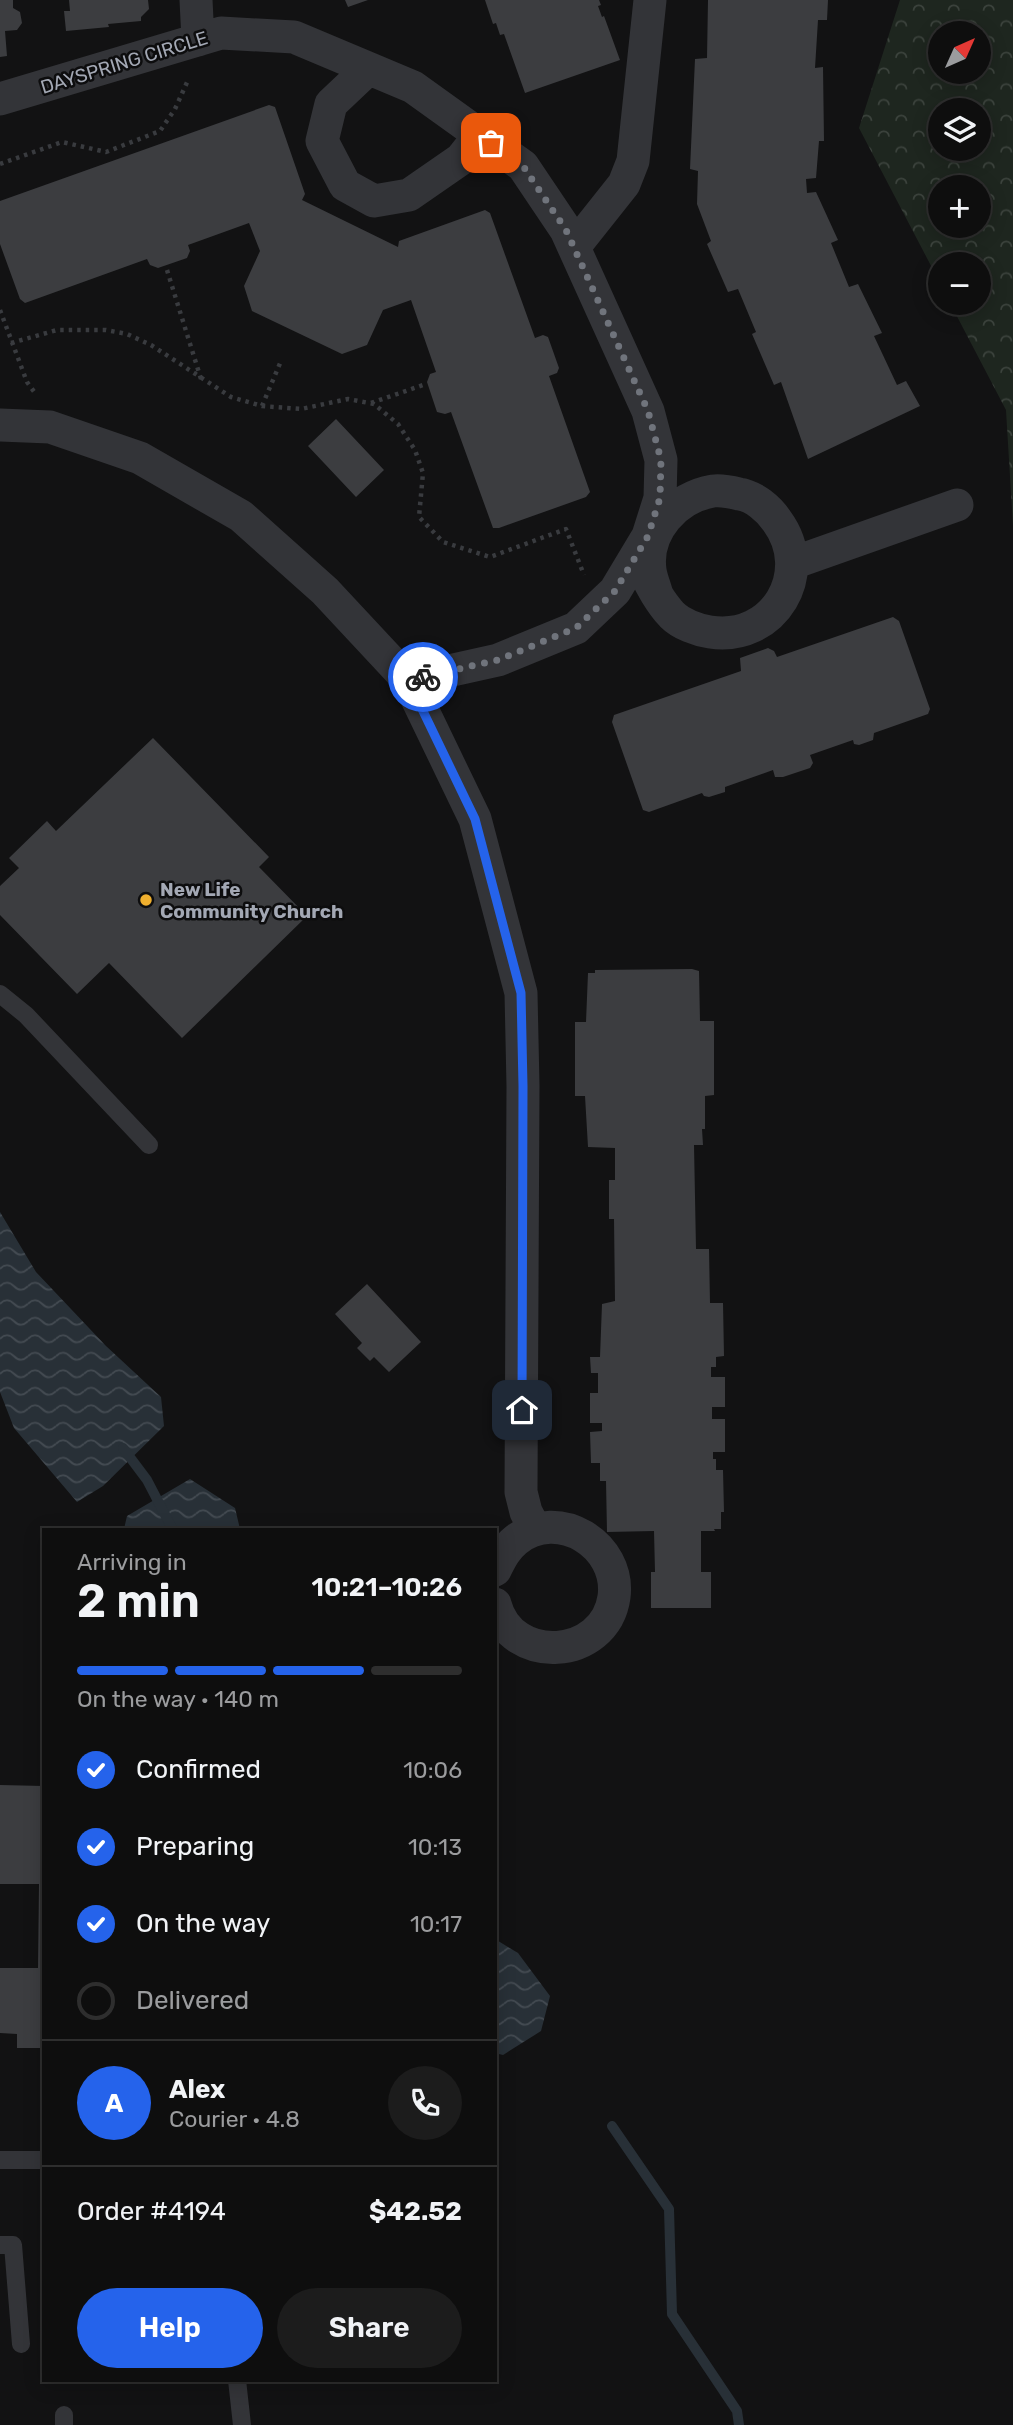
<!DOCTYPE html>
<meta charset="utf-8">
<style>
body{margin:0;font-family:Rubik,sans-serif;background:#1c1c1c;color:#f1f3f6;height:100vh;display:flex;flex-direction:column;font-size:26px;white-space:nowrap}
*{box-sizing:border-box;margin:0}
p{font-size:23px;color:#9b9c9e}
.icon{flex:none;width:38px;height:38px;fill:none;stroke:currentColor;stroke-width:2;stroke-linecap:round;stroke-linejoin:round}
.map{position:relative;flex:1;overflow:hidden}
.details{position:absolute;left:42px;top:1528px;width:455px;height:854px;display:flex;flex-direction:column;background:#0e0e0e;border-radius:0px;box-shadow:0 4px 18px #0003,0 0 0 2px #2e2e2e}
.details>*{flex:none}
.needle{width:46px;rotate:45deg}
.buttons{position:absolute;left:928px;top:21px;display:grid;gap:14px}
.buttons a{display:grid;place-items:center;width:63px;height:63px;border-radius:50%;background:#0e0e0e;box-shadow:0 4px 18px #0003,0 0 0 2px #2e2e2e;font-size:35px}
.pin{position:absolute;display:grid;place-items:center;width:60px;height:60px;color:#fff;margin:-30px;border-radius:14px;box-shadow:0 4px 10px #0006}
.courier{position:absolute;display:grid;place-items:center;width:70px;height:70px;margin:-35px;border:5px solid #2563eb;border-radius:50%;background:#fff;color:#222;box-shadow:0 2px 9px #0007}
.headline em{font-style:normal;font-weight:600}
.headline div{display:flex;flex-direction:column-reverse}
.headline{display:flex;align-items:center;justify-content:space-between;height:119px;padding:0 35px}
h1{font-size:46px;font-weight:600;line-height:52px}
.bar{display:grid;grid-template-columns:repeat(4,1fr);gap:10px 7px;align-content:center;height:84px;padding:0 35px}
.bar i{height:9px;border-radius:5px;background:#2e2e2e}
.bar .current{background:#2563eb}
.bar p{grid-column:span 4}
.line{display:flex;align-items:center;gap:18px;padding:0 35px;border-top:2px solid #2e2e2e}
.line div{flex:1}
.round{display:grid;place-items:center;flex:none;width:74px;height:74px;border-radius:37px;background:#1c1c1c}
ol{padding:0 35px;list-style:none}
li{display:flex;align-items:center;gap:21px;height:77px}
li p{margin-inline-start:auto}
li .icon{padding:7px;border-radius:50%;background:#2563eb;color:#fff;stroke-width:4}
li:last-child{color:#9b9c9e}
li i{width:38px;height:38px;border:4px solid #2e2e2e;border-radius:50%}
.button{display:flex;gap:14px;margin-top:auto;padding:14px 35px}
.button a{flex:1;height:80px;border-radius:42px;background:#2563eb;color:#fff;font-size:28px;font-weight:600;line-height:80px;text-align:center}
.button a+a{background:#1c1c1c;color:#f1f3f6}
.map>svg:first-child{display:block}
.park{fill:url(#park-crowns);fill-rule:evenodd}
.water{fill:url(#water-waves)}
.lines{fill:none;stroke-linecap:round;stroke-linejoin:round}
.stream{stroke:#283037;stroke-width:10}
.building{fill:#3c3d40}
.path{stroke:#393b3f;stroke-width:4.5;stroke-dasharray:3.5 5;stroke-linecap:butt}
.service{stroke:#333438;stroke-width:18}
.minor{stroke:#333438;stroke-width:33}
.done{stroke:#70747c;stroke-width:7;stroke-dasharray:0 12.6}
.route{stroke:#2563eb;stroke-width:9}
.poi-dot{fill:#efaf2e;stroke:#0d0d0e;stroke-width:2.5}
.labels{text-anchor:middle;stroke-width:5;stroke-linejoin:round;paint-order:stroke}
.street-label{font-size:19px;fill:#a3a8b4;stroke:#0d0d0e}
.poi-label{font-size:19px;font-weight:bold;fill:#a3a8b4;stroke:#0d0d0e;text-anchor:start}
</style>
<div class="map">
<svg width="1013" height="2425" viewBox="0 0 1013 2425">
<defs>
<pattern id="park-crowns" width="20" height="18" patternUnits="userSpaceOnUse" patternTransform="scale(1.75)"><rect width="20" height="18" fill="#1e261f"/><path d="M2 6a3 3 0 1 1 6 0M12 15a3 3 0 1 1 6 0" fill="none" stroke="#3c433d"/></pattern>
<pattern id="water-waves" width="16" height="10" patternUnits="userSpaceOnUse" patternTransform="scale(1.75)"><rect width="16" height="10" fill="#283037"/><path d="M0 5q4-4 8 0t8 0" fill="none" stroke="#444b52"/></pattern>
</defs>
<rect width="100%" height="100%" fill="#121213"/>
<path class="park" d="M 900,0 L 1013,0 L 1013,526 L 1006,410 L 950,303 L 978,303 L 978,264 L 940,264 L 940,283 L 859,128 ZM 940,33 L 978,33 L 978,72 L 940,72 ZM 940,110 L 978,110 L 978,149 L 940,149 ZM 940,187 L 978,187 L 978,226 L 940,226 Z"/>
<path class="water" d="M 0,1212 L 36,1272 L 106,1346 L 161,1397 L 164,1426 L 103,1486 L 77,1502 L 14,1428 L 0,1392 Z
M 190,1479 L 235,1508 L 240,1529 L 124,1529 L 127,1516 Z
M 495,1939 L 518,1953 L 550,1996 L 541,2031 L 503,2055 L 495,2053 Z"/>
<g class="lines">
<path class="stream" d="M 123,1448 L 147,1480 L 173,1530
M 612,2126 L 669,2209 L 672,2314 L 737,2411 L 739,2425"/>
</g>
<path class="building" d="M 0,0 L 13,0 L 13,8 L 20,12 L 22,23 L 17,30 L 5,31 L 7,56 L 0,57 Z
M 69,0 L 148,0 L 149,9 L 141,17 L 141,21 L 108,24 L 109,27 L 66,31 L 64,11 L 70,11 Z
M 345,0 L 368,0 L 348,7 Z
M 485,0 L 599,0 L 601,5 L 598,6 L 602,17 L 604,16 L 620,60 L 525,93 L 504,34 L 500,35 L 496,23 L 493,24 Z
M 708,0 L 828,0 L 827,20 L 818,20 L 815,68 L 823,67 L 824,141 L 819,141 L 816,178 L 806,179 L 807,193 L 816,192 L 838,240 L 831,243 L 849,287 L 858,284 L 882,333 L 874,336 L 897,385 L 906,381 L 920,406 L 808,459 L 781,382 L 774,385 L 752,334 L 756,332 L 738,289 L 728,292 L 707,244 L 711,241 L 697,204 L 698,171 L 690,169 L 695,59 L 707,58 Z
M 269,105 L 275,107 L 305,194 L 302,200 L 398,247 L 399,241 L 485,210 L 490,213 L 535,338 L 543,335 L 548,337 L 559,368 L 557,373 L 549,376 L 590,492 L 586,497 L 499,528 L 493,528 L 451,412 L 445,414 L 437,412 L 427,382 L 430,374 L 436,372 L 411,300 L 383,310 L 367,345 L 342,354 L 252,311 L 244,286 L 260,251 L 249,223 L 188,245 L 190,251 L 187,258 L 158,268 L 150,265 L 147,259 L 25,303 L 20,299 L 0,244 L 0,201 Z
M 336,419 L 384,470 L 356,497 L 308,446 Z
M 893,617 L 899,621 L 930,709 L 928,714 L 874,733 L 873,740 L 859,745 L 854,744 L 853,740 L 810,755 L 813,763 L 810,768 L 783,777 L 775,777 L 773,770 L 725,787 L 725,792 L 709,797 L 704,796 L 702,793 L 649,812 L 643,810 L 612,722 L 614,715 L 741,671 L 740,658 L 768,648 L 774,651 L 777,657 Z
M 153,738 L 269,857 L 259,867 L 307,916 L 182,1038 L 109,963 L 77,994 L 0,915 L 0,886 L 19,868 L 9,858 L 47,821 L 56,831 Z
M 692,969 L 699,971 L 700,1021 L 714,1021 L 714,1095 L 705,1096 L 705,1129 L 702,1129 L 703,1145 L 694,1145 L 696,1249 L 709,1249 L 710,1303 L 723,1303 L 724,1356 L 716,1357 L 716,1367 L 711,1367 L 711,1377 L 725,1377 L 725,1407 L 712,1407 L 712,1419 L 725,1419 L 725,1452 L 713,1452 L 713,1459 L 716,1459 L 716,1470 L 723,1470 L 724,1512 L 721,1512 L 721,1529 L 714,1529 L 715,1531 L 701,1531 L 701,1572 L 711,1572 L 711,1608 L 651,1608 L 651,1572 L 655,1572 L 654,1531 L 607,1532 L 606,1481 L 600,1481 L 600,1463 L 591,1463 L 590,1432 L 602,1431 L 602,1423 L 590,1423 L 590,1393 L 598,1393 L 598,1373 L 591,1373 L 590,1357 L 600,1357 L 602,1304 L 615,1301 L 614,1219 L 609,1219 L 609,1180 L 615,1180 L 615,1148 L 588,1147 L 585,1096 L 575,1096 L 575,1022 L 586,1022 L 588,973 L 595,973 L 595,970 Z
M 367,1284 L 421,1342 L 389,1372 L 374,1357 L 370,1361 L 357,1348 L 362,1343 L 335,1314 Z
M 0,1785 L 44,1786 L 44,2048 L 17,2048 L 17,2034 L 0,2033 L 0,1968 L 38,1968 L 39,1884 L 0,1884 Z"/>
<g class="lines">
<path class="path" d="M 0,164 L 62,142 L 106,152 L 160,131 L 175,109 L 189,78
M 167,270 L 201,379
M 0,310 L 27,382 L 35,393
M 11,343 L 57,330 L 106,330 L 127,334 L 151,345 L 231,397 L 262,406 L 301,409 L 348,399 L 374,404 L 398,424 L 415,450 L 423,473 L 419,517 L 443,542 L 490,557 L 566,529 L 584,575
M 371,403 L 426,384
M 262,406 L 281,361"/>
<path class="service" d="M 0,994 L 26,1015 L 149,1145
M 0,2160 L 44,2160
M 0,2245 L 13,2245 L 21,2344
M 237,2380 L 242,2425
M 64,2415 L 64,2425"/>
<path class="minor" d="M 196,0 L 198,40
M 368,69 L 331,104 L 322,141 L 345,185 L 374,201 L 409,195 L 461,159 L 480,135
M 0,99 L 221,33 L 294,37 L 413,87 L 523,166 L 566,230 L 648,411 L 661,460 L 660,498 L 648,536 L 615,591 L 576,628 L 498,660 L 408,680
M 574,247 L 624,184 L 633,161 L 650,0
M 0,425 L 50,427 L 140,458 L 241,516 L 325,591 L 408,680 L 475,819 L 521,993 L 523,1086 L 521,1492 L 526,1512 L 535,1529
M 636,556 C 647,576 656,598 672,615 C 681,624 697,630 710,632 C 774,642 815,573 777,521 C 769,509 754,496 739,494 C 731,492 721,490 713,491 C 676,497 645,531 650,570 C 651,578 655,587 657,595
M 793,563 L 957,505
M 495,1570 C 501,1558 506,1548 516,1540 C 558,1506 621,1545 614,1597 C 605,1660 511,1666 495,1604"/>
</g>
<g class="lines">
<path class="done" d="M 423,677 L 498,660 L 576,628 L 615,591 L 648,536 L 660,498 L 661,460 L 648,411 L 566,230 L 523,166 L 491,143"/>
<path class="route" d="M 423,677 L 408,680 L 475,819 L 521,993 L 523,1086 L 522,1410"/>
</g>
<circle class="poi-dot" cx="146" cy="900" r="7"/>
<g class="labels">
<g class="street-label">
<text transform="translate(124 62) rotate(-17)" y="7">DAYSPRING CIRCLE</text>
</g>
<g class="poi-label">
<text x="160" y="896">New Life<tspan x="160" dy="22">Community Church</tspan></text>
</g>
</g>
</svg>
<div class="buttons">
<a><svg class="needle" viewBox="-14 -14 28 28"><path d="M0-13l5 13h-10z" fill="#e53935"/><path d="M0 13l5-13h-10z" fill="#9b9c9e"/></svg></a>
<a><svg class="icon" aria-label="layers" viewBox="0 0 24 24"><path d="M12 4l9 5-9 5-9-5zM3 14l9 5 9-5"/></svg></a>
<a>+</a>
<a>−</a>
</div>
<div class="pin" style="left:491px;top:143px;background:#ea580c"><svg class="icon" aria-label="bag" viewBox="0 0 24 24"><path d="M5 8h14l-1 12H6zM9 8a3 3 0 0 1 6 0"/></svg></div>
<div class="pin" style="left:522px;top:1410px;background:#1f2937"><svg class="icon" aria-label="home" viewBox="0 0 24 24"><path d="M3 11l9-7 9 7M6 9v11h12V9"/></svg></div>
<div class="courier" style="left:423px;top:677px"><svg class="icon" aria-label="bike" viewBox="0 0 24 24"><circle cx="6" cy="16" r="4"/><circle cx="18" cy="16" r="4"/><path d="M6 16l4-8h5l3 8M10 8l3 8H6M13 5h3"/></svg></div>
<section class="details">
<div class="headline"><div><h1>2 min</h1><p>Arriving in</p></div><em>10:21–10:26</em></div>
<div class="bar"><i class="current"></i><i class="current"></i><i class="current"></i><i></i><p>On the way · 140 m</p></div>
<ol>
<li><svg class="icon" aria-label="check" viewBox="0 0 24 24"><path d="M5 12l5 5 9-10"/></svg>Confirmed<p>10:06</p></li>
<li><svg class="icon" aria-label="check" viewBox="0 0 24 24"><path d="M5 12l5 5 9-10"/></svg>Preparing<p>10:13</p></li>
<li><svg class="icon" aria-label="check" viewBox="0 0 24 24"><path d="M5 12l5 5 9-10"/></svg>On the way<p>10:17</p></li>
<li><i></i>Delivered</li>
</ol>
<div class="line" style="height:126px"><b class="round" style="background:#2563eb;color:#fff">A</b><div><b>Alex</b><p>Courier · 4.8</p></div><a class="round"><svg class="icon" aria-label="phone" viewBox="0 0 24 24"><path d="M5 4h4l2 5-3 2q2 4 5 5l2-3 5 2v4C11 20 4 13 5 4z"/></svg></a></div>
<div class="line" style="height:91px"><div>Order #4194</div><b>$42.52</b></div>
<div class="button"><a>Help</a><a>Share</a></div>
</section>
</div>
